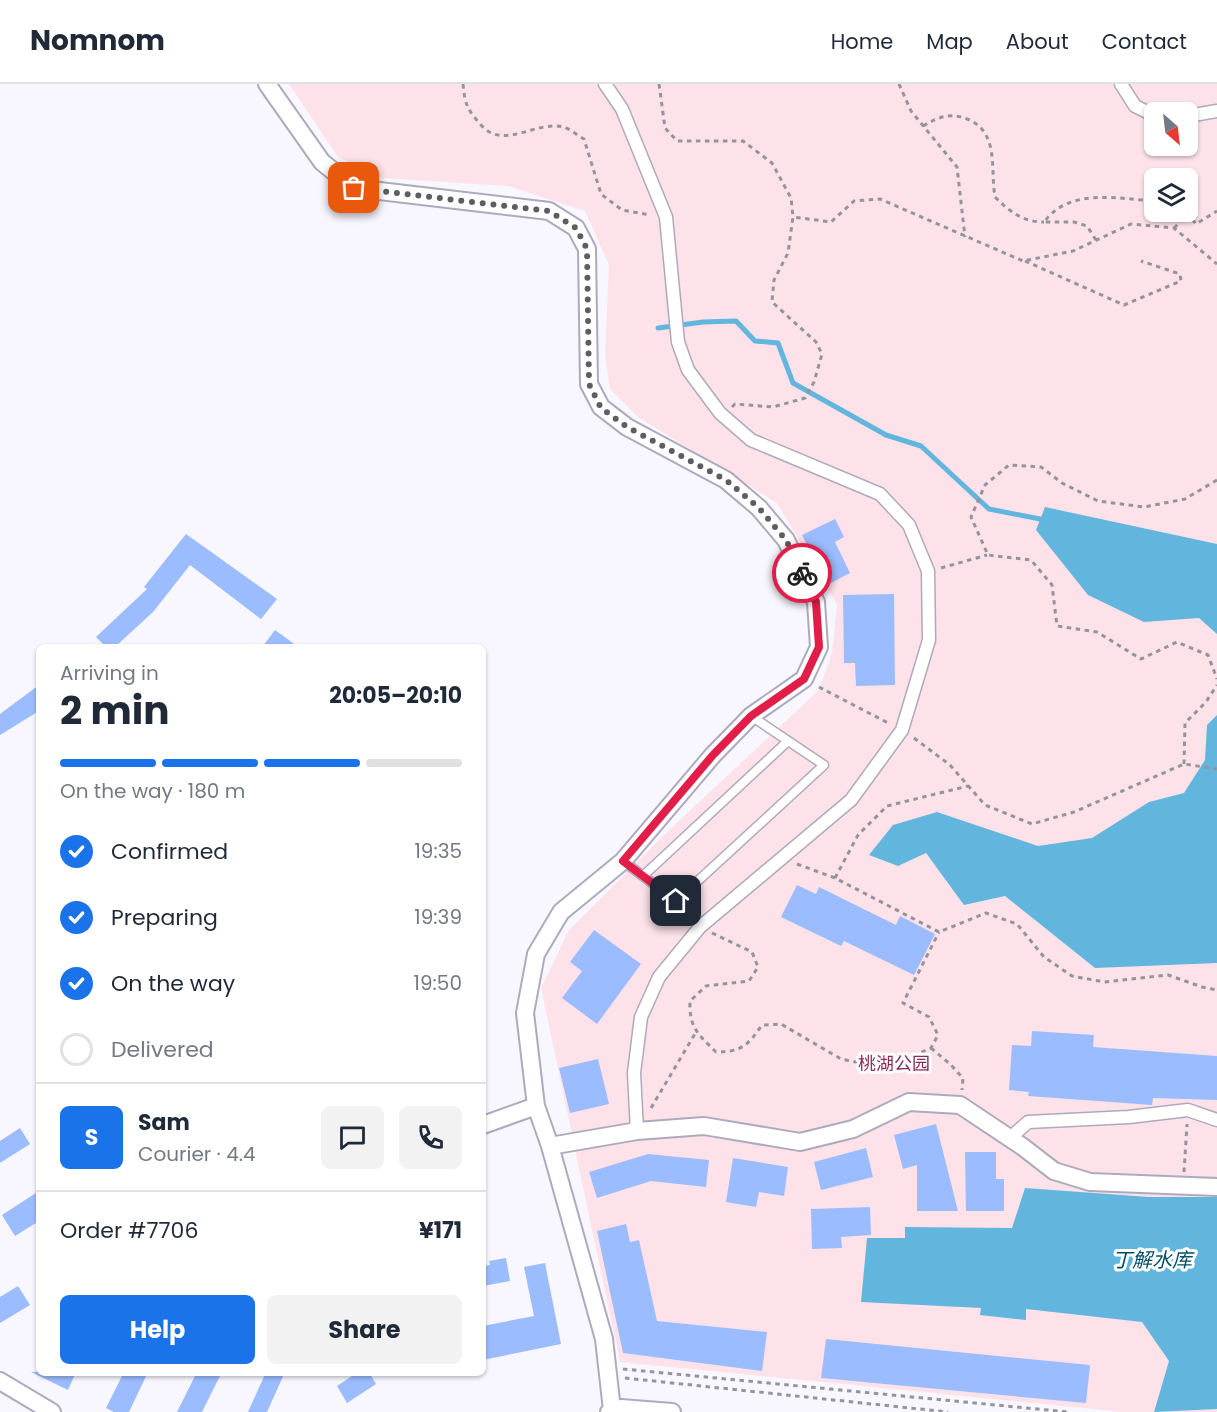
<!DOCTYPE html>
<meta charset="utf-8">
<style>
body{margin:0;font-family:Poppins,"Noto Sans SC",sans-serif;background:#f2f2f3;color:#1f2937;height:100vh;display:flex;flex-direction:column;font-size:22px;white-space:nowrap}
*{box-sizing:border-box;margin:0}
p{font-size:20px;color:#747a83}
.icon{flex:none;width:33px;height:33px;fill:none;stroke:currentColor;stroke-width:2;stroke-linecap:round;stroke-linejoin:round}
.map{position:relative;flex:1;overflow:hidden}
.side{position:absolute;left:36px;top:560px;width:450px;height:732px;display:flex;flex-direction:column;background:#fff;border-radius:9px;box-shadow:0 2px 4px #0004}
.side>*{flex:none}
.needle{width:39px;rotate:152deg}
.fabs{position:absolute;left:1144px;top:18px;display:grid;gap:12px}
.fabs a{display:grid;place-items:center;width:54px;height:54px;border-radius:9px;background:#fff;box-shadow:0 2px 4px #0004;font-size:30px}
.pin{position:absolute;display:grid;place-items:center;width:51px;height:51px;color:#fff;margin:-26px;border-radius:12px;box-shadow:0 3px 9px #0006}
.courier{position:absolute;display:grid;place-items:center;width:60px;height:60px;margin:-30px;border:4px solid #e11d48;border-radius:50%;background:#fff;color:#222;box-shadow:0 2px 8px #0007}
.head em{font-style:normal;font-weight:700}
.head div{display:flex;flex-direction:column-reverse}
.head{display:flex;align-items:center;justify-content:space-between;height:102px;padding:0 24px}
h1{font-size:39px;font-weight:700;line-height:45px}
.bar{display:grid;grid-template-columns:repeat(4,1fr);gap:9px 6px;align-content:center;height:72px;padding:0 24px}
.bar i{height:8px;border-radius:4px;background:#e0e1e3}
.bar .selected{background:#1a73e8}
.bar p{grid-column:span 4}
.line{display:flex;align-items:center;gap:15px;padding:0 24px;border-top:2px solid #e0e1e3}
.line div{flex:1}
.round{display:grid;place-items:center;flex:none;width:63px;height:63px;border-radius:9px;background:#f2f2f3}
ol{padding:0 24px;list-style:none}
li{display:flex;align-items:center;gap:18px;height:66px}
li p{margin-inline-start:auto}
li .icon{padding:6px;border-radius:50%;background:#1a73e8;color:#fff;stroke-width:4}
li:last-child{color:#747a83}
li i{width:33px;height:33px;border:3px solid #e0e1e3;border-radius:50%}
.cta{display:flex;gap:12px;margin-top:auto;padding:12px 24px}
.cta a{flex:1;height:69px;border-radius:9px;background:#1a73e8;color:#fff;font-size:24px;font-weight:700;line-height:69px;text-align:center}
.cta a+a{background:#f2f2f3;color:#1f2937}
header{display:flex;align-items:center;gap:36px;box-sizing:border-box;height:84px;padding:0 30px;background:#fff;border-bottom:2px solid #e0e1e3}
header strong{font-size:28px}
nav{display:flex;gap:33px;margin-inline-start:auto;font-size:21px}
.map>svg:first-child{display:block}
.green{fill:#fde2e9;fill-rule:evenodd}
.water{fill:#62b6de}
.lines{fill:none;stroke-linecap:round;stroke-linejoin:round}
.stream{stroke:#62b6de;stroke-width:5}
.building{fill:#9bbcfe}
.service-casing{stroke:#aeaabe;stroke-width:11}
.pedestrian-casing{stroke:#aeaabe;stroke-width:15}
.minor-casing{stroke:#aeaabe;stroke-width:20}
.path{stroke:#96949b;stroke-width:3;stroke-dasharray:4.5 4.5;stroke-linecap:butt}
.service{stroke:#fff;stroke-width:8}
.pedestrian{stroke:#fff;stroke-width:12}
.minor{stroke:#fff;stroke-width:16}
.done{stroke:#5f5d64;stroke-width:6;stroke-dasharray:0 10.8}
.route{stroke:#e11d48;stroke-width:8}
.labels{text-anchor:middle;stroke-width:6;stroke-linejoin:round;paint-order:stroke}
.park-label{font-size:18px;fill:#8a2e53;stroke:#fff}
.water-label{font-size:20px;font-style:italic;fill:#044d69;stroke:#fff}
</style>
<header>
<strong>Nomnom</strong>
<nav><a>Home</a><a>Map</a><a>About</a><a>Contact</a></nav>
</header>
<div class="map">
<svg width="1217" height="1328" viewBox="0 0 1217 1328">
<rect width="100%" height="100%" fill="#f8f6fe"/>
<path class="green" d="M 289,0 L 1217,0 L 1217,1328 L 1124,1328 L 620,1278 L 541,904 L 569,846 L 665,750 L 819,606 L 832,569 L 837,520 L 777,419 L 638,333 L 610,305 L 605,271 L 609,181 L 585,127 L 508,102 L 382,94 L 338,73 ZM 1155,28 L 1188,28 L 1188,62 L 1155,62 ZM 1155,94 L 1188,94 L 1188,128 L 1155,128 Z"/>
<path class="water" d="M 1045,423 L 1217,460 L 1217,550 L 1199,534 L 1144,538 L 1088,511 L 1036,446 Z
M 1217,631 L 1217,879 L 1095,884 L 1005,812 L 964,821 L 926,769 L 898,782 L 869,771 L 893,741 L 937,728 L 1038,762 L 1092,754 L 1149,718 L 1184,709 L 1205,676 L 1207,641 Z
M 1025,1104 L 1149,1113 L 1217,1113 L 1217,1325 L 1154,1328 L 1169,1277 L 1142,1238 L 1026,1225 L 1026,1236 L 980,1231 L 981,1224 L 861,1218 L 867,1154 L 905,1154 L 905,1143 L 1012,1144 Z"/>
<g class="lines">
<path class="stream" d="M 658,244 L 703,238 L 736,237 L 755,257 L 778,259 L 793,299 L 886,351 L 921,362 L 989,425 L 1040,435"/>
</g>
<path class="building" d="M 835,435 L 844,453 L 835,458 L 850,489 L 827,501 L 802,451 Z
M 186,450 L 277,515 L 261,535 L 190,481 L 153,528 L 116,562 L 105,562 L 96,553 L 147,505 L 144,503 Z
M 894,510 L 895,601 L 856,602 L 855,579 L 844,579 L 843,511 Z
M 275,546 L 297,562 L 263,562 Z
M 39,601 L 39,627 L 0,651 L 0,630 Z
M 797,801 L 816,810 L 819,803 L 896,841 L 900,832 L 935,850 L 914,891 L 844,857 L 841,862 L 781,833 Z
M 594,846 L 641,880 L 597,940 L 562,914 L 582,887 L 570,878 Z
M 1032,947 L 1094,951 L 1093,963 L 1217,972 L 1217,1016 L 1153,1014 L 1152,1021 L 1028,1012 L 1029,1008 L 1009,1006 L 1012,961 L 1031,962 Z
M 598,975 L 609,1020 L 570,1029 L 559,984 Z
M 936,1040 L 958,1127 L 917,1127 L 917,1081 L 903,1085 L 894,1051 Z
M 20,1044 L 30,1060 L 0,1079 L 0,1057 Z
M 866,1064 L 873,1093 L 821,1106 L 814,1078 Z
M 965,1068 L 996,1068 L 996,1095 L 1004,1095 L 1004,1127 L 966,1127 Z
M 648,1070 L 709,1076 L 706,1103 L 651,1097 L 597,1114 L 589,1088 Z
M 733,1074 L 788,1083 L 784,1112 L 759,1108 L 756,1123 L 726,1118 Z
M 39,1107 L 39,1137 L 15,1152 L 2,1131 Z
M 870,1123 L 871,1151 L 841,1153 L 842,1164 L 812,1165 L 811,1125 Z
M 626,1140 L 630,1158 L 639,1156 L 657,1237 L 767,1248 L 762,1287 L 623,1269 L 597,1147 Z
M 506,1174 L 510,1197 L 483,1202 L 483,1182 L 490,1181 L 489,1177 Z
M 545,1179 L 561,1260 L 483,1276 L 483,1242 L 534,1232 L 524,1183 Z
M 18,1202 L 30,1221 L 0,1239 L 0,1213 Z
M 826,1255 L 1090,1281 L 1086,1319 L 821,1294 Z
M 31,1288 L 76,1288 L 68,1306 Z
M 124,1288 L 148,1288 L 129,1328 L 114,1328 L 106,1324 Z
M 197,1288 L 222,1288 L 202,1328 L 177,1328 Z
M 266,1288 L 285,1288 L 267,1328 L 248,1328 Z
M 358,1288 L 369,1288 L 376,1300 L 347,1319 L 337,1302 Z"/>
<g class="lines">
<g class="service-casing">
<path id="service" d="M 623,777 L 676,817 L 824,681 L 751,632
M 643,792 L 788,657"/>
</g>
<g class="pedestrian-casing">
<path id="pedestrian" d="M 605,0 L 622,25 L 666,133 L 678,258 L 688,286 L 720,329 L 751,356 L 880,410 L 909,441 L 928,487 L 929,556 L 902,646 L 851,716 L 700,843 L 659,893 L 641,933 L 634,989 L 637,1047
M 1121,0 L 1135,22 L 1155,32
M 1188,32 L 1217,27
M 1010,1054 L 1028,1038 L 1129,1033 L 1188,1026 L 1217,1036"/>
</g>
<g class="minor-casing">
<path id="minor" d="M 267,0 L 322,78 L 354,104 L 549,127 L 576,144 L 587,165 L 589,300 L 601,323 L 627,343 L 726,396 L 759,424 L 786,456 L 816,518 L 819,563 L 804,595 L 751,632 L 713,671 L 623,777 L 561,828 L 536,870 L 525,929 L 536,1022 L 550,1062 L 604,1255 L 612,1326
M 483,1041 L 536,1022
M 550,1062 L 637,1047 L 704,1042 L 800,1058 L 853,1045 L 909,1018 L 960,1021 L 1023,1063 L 1054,1087 L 1090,1098 L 1217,1103
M 0,1297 L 52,1328
M 609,1328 L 621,1324 L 672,1328"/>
</g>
<path class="path" d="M 463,0 C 465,21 467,25 481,41 C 504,67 535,36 564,43 C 570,45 578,52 584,55 L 601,110 L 622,126 L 650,131
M 659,0 L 665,44 L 677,57 L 743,57 L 772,79 L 791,114 L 793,133
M 899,0 L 911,27 L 957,83 L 965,153
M 923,42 C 939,33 949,28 967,35 C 1000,48 990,85 995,113 C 1010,128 1023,138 1044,138
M 1181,128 L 1188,130
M 1174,144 L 1188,130 L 1196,140 L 1217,127
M 1096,156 L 1087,142 L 1074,138 L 1044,138 C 1070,103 1118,115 1155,117
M 1025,177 L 1124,221 L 1181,197 L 1180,190 L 1141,177
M 732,323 L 735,320 L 773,323 L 805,314 L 814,298 L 822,270 L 816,258 L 772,218 L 774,196 L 788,169 L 793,133 L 831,138 L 854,117 L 880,115 L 1023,177 L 1073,167 L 1131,140 L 1174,144 L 1217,180
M 1217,396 L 1185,415 L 1144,423 L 1098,417 L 1062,399 L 1041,383 L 1009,381 L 985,401 L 971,433 L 988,471 L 1031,476 L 1052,501 L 1057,542 L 1097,548 L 1141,575 L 1177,558 L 1208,571 L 1217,595
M 941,484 L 987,471
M 819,603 L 890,640
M 914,654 L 950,681 L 985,721 L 1032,740 L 1074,728 L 1184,680 L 1217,685
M 1184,680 L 1185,639 L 1206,618 L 1217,601
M 797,780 L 835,794 L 939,848 L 986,829 L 1017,840 L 1044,873 L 1072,892 L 1104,898 L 1168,891 L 1202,903 L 1217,906
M 835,794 L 858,751 L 887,722 L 968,702
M 712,849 L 752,868 L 758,883 L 749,897 L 706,902 L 690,917 C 689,944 698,950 716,968 C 742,968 748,961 762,941 L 781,940 L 841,975 L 886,984 L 931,964 L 938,951 L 929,933 L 903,919 L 939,848
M 931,964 L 950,980 L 963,994 L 962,1006
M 651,1024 L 696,948
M 1184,1088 L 1187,1040
M 623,1285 L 1068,1328
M 625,1294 L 948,1328"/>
<use href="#service" class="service"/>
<use href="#pedestrian" class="pedestrian"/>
<use href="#minor" class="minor"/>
</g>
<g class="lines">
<path class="done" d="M 354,104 L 549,127 L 576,144 L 587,165 L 589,300 L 601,324 L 627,343 L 726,396 L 759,424 L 786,456 L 802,489"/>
<path class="route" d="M 676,817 L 623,777 L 713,671 L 751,632 L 804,595 L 819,563 L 816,518 L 802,489"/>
</g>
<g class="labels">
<g class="park-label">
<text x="894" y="986">桃湖公园</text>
</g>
<g class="water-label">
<text x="1152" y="1183">丁解水库</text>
</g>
</g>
</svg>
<div class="fabs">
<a><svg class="needle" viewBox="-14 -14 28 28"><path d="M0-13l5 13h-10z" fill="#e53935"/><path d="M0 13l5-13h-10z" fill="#747a83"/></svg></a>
<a><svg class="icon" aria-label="layers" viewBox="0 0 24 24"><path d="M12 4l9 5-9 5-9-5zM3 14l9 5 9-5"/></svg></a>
</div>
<div class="pin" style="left:354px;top:104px;background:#ea580c"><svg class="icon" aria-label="bag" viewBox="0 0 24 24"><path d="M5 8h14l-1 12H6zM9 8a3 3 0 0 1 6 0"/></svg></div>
<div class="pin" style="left:676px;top:817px;background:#1f2937"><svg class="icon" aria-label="home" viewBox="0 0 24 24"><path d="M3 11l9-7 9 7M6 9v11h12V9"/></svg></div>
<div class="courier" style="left:802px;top:489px"><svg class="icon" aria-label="bike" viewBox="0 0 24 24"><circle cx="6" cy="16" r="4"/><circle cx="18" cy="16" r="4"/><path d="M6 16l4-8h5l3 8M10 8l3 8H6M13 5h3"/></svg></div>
<section class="side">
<div class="head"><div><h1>2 min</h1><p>Arriving in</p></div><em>20:05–20:10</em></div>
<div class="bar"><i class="selected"></i><i class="selected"></i><i class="selected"></i><i></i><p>On the way · 180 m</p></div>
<ol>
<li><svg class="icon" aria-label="check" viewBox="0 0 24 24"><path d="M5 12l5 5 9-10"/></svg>Confirmed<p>19:35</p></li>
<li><svg class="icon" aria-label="check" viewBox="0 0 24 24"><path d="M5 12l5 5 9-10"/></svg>Preparing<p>19:39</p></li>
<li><svg class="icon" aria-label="check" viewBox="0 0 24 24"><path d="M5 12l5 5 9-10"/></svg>On the way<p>19:50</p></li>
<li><i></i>Delivered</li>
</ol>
<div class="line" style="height:108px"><b class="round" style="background:#1a73e8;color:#fff">S</b><div><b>Sam</b><p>Courier · 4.4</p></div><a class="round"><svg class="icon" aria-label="chat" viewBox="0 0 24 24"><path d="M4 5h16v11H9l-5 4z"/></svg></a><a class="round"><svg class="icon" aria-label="phone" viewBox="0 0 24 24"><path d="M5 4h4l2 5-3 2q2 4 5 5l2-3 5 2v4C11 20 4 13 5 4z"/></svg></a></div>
<div class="line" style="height:78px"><div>Order #7706</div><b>¥171</b></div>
<div class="cta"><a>Help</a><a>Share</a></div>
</section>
</div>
